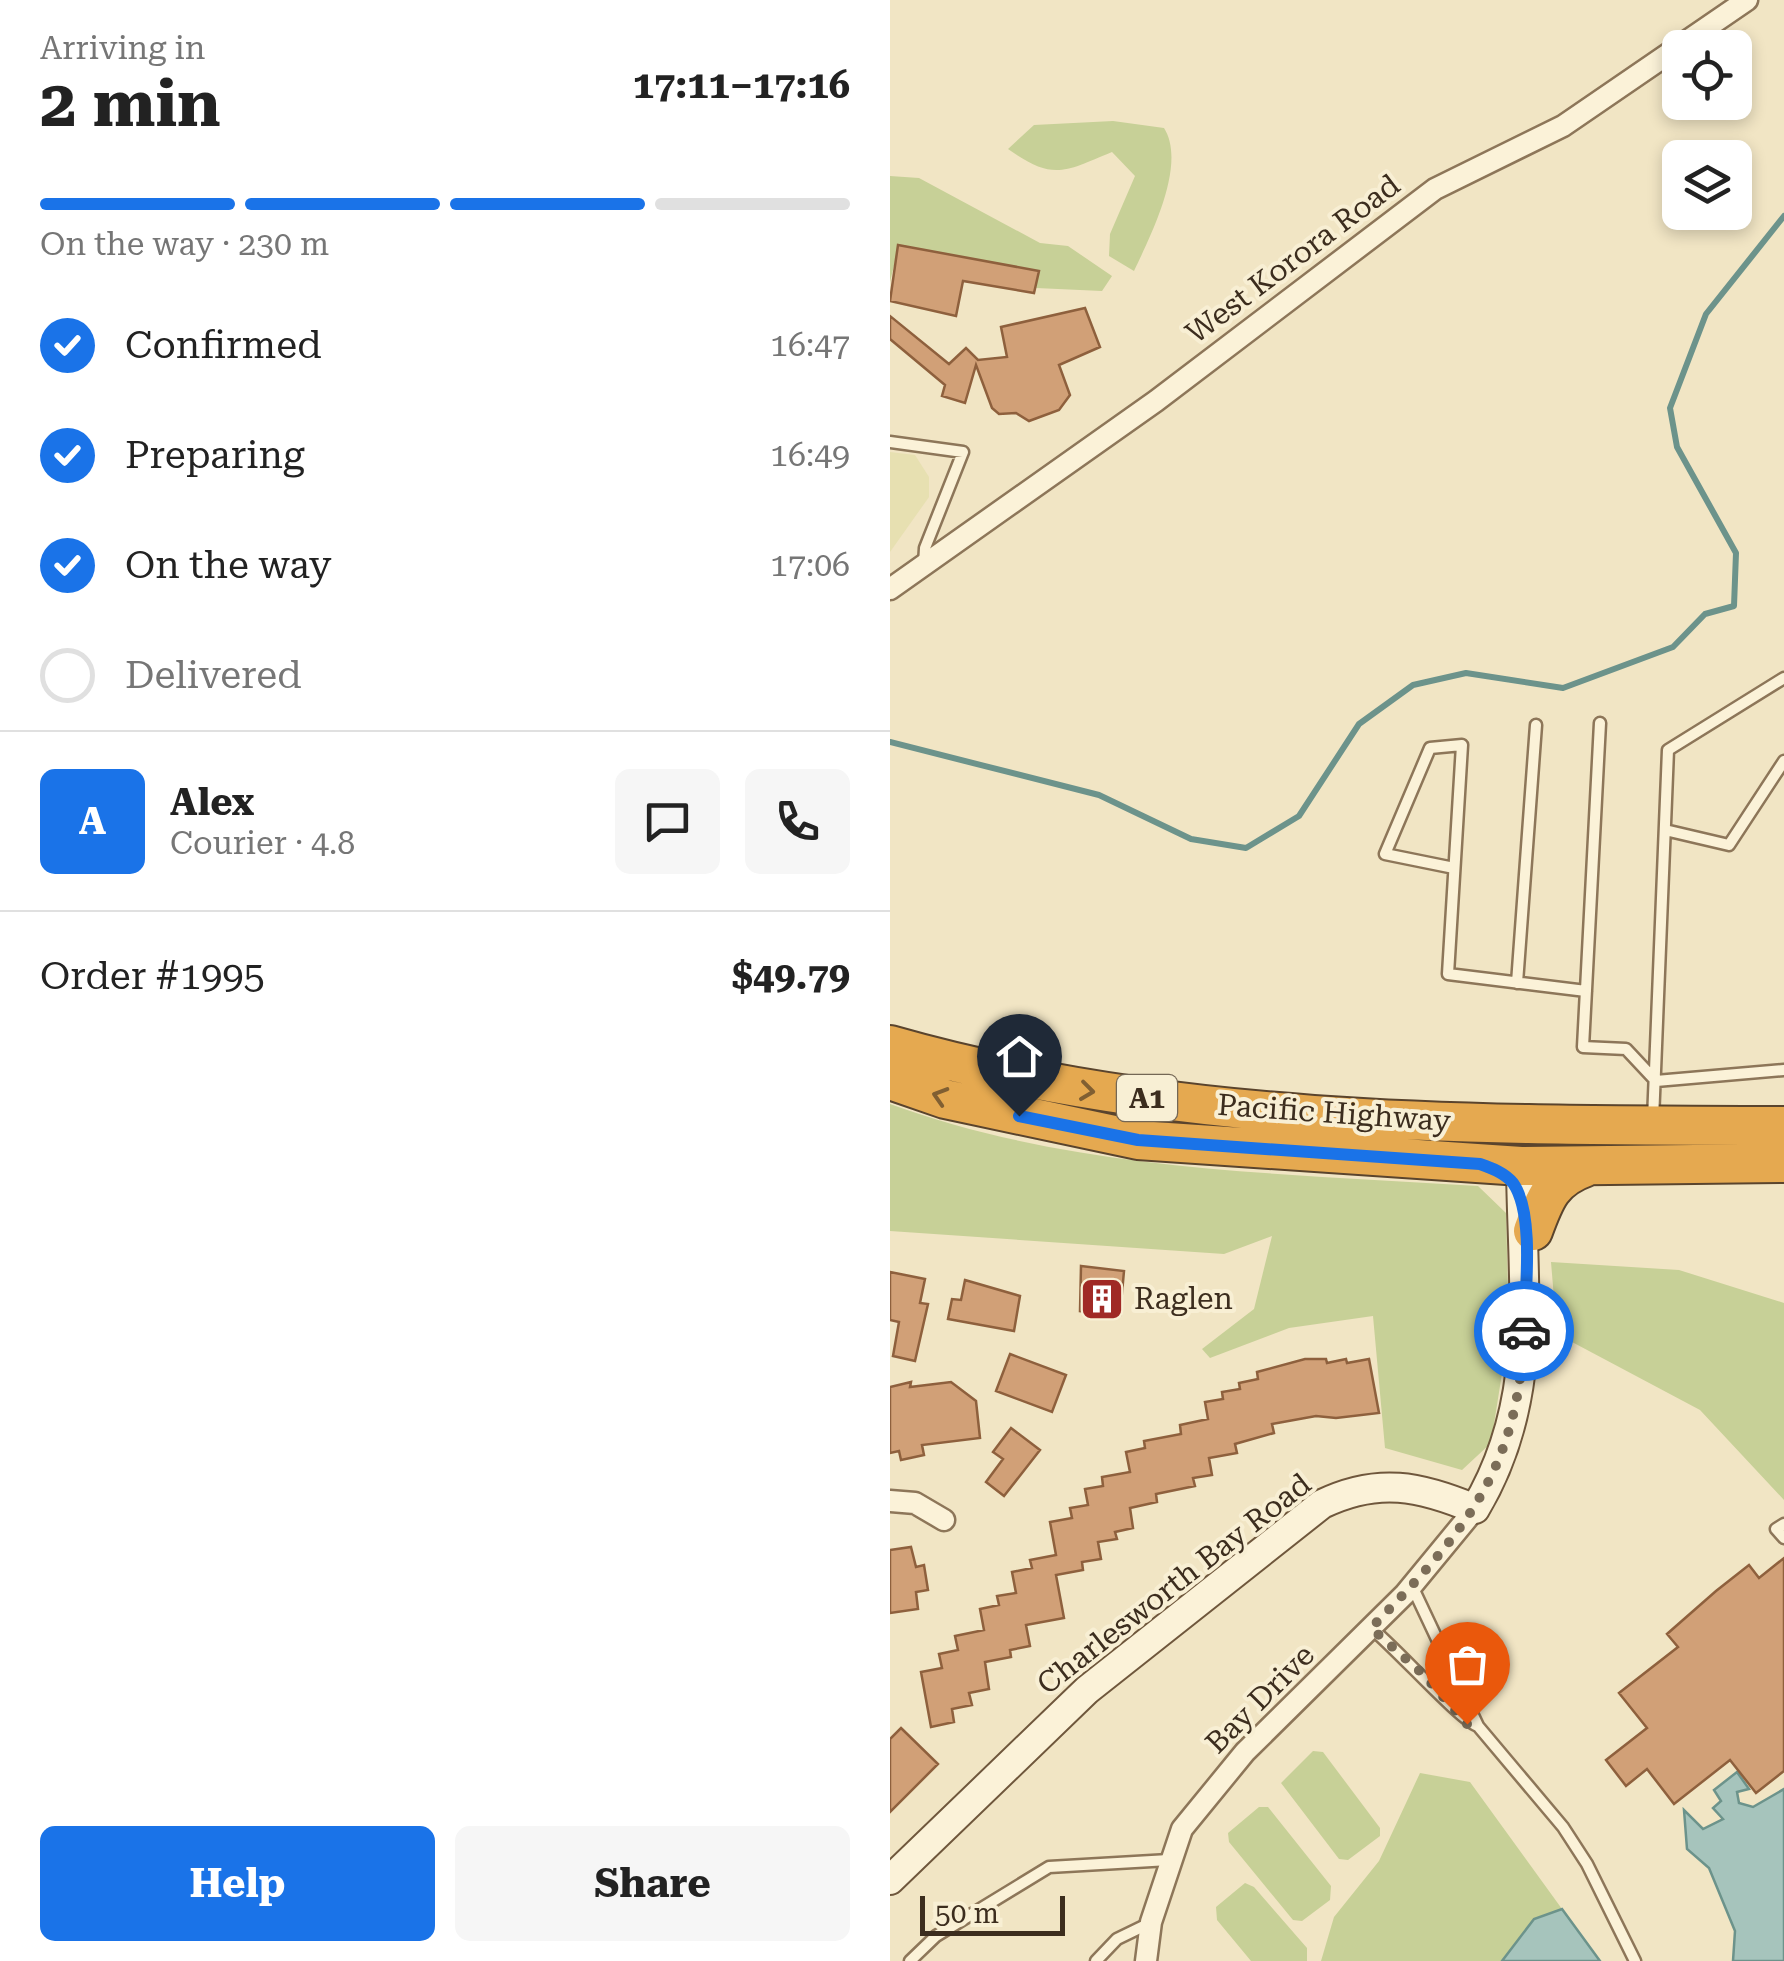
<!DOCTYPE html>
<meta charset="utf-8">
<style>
body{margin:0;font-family:"Roboto Serif",serif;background:#f6f6f6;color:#222;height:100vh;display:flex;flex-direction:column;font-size:38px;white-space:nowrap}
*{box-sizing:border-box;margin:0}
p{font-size:32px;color:#767676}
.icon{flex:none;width:55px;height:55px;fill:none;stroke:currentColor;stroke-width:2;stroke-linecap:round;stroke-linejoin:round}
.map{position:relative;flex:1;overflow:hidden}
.panel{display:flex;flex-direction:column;background:#fff;width:890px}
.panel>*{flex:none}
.buttons{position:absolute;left:772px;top:30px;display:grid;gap:20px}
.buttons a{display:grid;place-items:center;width:90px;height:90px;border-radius:15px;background:#fff;box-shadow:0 5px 15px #0003;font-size:50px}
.scale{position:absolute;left:30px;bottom:25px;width:145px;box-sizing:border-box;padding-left:10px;border:5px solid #3c2d1e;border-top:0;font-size:28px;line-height:35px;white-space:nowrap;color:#3c2d1e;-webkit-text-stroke:8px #f8efd4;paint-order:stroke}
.pin{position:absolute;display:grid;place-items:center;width:85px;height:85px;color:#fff;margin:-102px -42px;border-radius:50% 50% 50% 0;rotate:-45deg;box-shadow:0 0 10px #0007}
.pin .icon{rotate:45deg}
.courier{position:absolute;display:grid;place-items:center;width:100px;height:100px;margin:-50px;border:8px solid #1a73e8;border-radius:50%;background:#fff;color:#222;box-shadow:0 2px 12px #0007}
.head em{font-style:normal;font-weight:700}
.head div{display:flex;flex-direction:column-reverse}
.head{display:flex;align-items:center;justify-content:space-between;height:170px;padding:0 40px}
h1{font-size:65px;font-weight:700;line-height:75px}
.bar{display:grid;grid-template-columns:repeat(4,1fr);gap:15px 10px;align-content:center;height:120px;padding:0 40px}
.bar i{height:12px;border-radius:8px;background:#e0e0e0}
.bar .active{background:#1a73e8}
.bar p{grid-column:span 4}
.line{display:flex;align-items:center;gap:25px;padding:0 40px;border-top:2px solid #e0e0e0}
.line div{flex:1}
.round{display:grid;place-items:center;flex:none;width:105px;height:105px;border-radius:15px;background:#f6f6f6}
ol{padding:0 40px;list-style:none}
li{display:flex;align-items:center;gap:30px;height:110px}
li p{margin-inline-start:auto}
li .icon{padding:10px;border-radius:50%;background:#1a73e8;color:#fff;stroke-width:4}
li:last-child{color:#767676}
li i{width:55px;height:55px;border:5px solid #e0e0e0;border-radius:50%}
.button{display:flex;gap:20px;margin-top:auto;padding:20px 40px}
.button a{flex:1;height:115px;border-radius:15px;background:#1a73e8;color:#fff;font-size:40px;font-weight:700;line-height:115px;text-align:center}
.button a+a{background:#f6f6f6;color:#222}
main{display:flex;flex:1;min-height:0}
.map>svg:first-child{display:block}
.farmland{fill:#e7e0b1}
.green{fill:#c7d097}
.water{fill:#a6c4bc;stroke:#6c938b;stroke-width:2.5}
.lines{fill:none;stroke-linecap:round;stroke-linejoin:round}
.stream{stroke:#6c938b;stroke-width:6}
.building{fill:#d1a077;stroke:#8e603d;stroke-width:2.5}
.lane-casing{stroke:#8d7659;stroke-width:15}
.street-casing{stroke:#8d7659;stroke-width:25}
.secondary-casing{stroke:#6f573c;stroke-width:32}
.highway-casing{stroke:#5a442d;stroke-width:42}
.lane{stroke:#fbf2d8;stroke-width:10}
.street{stroke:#fbf2d8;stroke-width:20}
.secondary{stroke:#fbf2d8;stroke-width:28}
.highway{stroke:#e5a950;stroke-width:38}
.oneway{stroke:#805f32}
.done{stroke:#7b6d58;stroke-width:10;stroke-dasharray:0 18}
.route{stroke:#1a73e8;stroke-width:12}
.labels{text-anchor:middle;stroke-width:8;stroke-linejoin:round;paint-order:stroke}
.shield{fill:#f8efd4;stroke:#746755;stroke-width:2.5}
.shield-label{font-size:28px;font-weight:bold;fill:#3c2d1e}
.street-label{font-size:30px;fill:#3c2d1e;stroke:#f8efd4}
.poi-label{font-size:30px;fill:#3c2d1e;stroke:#f8efd4;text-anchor:start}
</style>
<main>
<section class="panel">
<div class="head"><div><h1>2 min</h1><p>Arriving in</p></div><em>17:11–17:16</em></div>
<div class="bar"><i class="active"></i><i class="active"></i><i class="active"></i><i></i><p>On the way · 230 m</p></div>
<ol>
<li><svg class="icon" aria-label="check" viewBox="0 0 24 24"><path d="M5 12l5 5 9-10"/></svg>Confirmed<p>16:47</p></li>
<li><svg class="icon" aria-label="check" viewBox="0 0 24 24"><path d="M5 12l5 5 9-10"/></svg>Preparing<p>16:49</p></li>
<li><svg class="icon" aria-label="check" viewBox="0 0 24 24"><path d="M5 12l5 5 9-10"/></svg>On the way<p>17:06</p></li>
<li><i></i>Delivered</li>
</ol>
<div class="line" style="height:180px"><b class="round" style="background:#1a73e8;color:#fff">A</b><div><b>Alex</b><p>Courier · 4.8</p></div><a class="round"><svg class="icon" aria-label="chat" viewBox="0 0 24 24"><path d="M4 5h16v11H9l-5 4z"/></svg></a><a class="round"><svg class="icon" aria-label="phone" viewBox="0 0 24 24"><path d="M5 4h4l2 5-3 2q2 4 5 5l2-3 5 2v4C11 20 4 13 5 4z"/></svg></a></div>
<div class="line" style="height:130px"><div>Order #1995</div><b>$49.79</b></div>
<div class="button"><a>Help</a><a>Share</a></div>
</section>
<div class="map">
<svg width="894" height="1961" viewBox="0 0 894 1961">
<rect width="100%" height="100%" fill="#f1e5c4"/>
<path class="farmland" d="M 0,452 L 25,455 L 39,477 L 39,497 L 0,552 Z"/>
<path class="green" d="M 223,121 L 274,128 C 297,164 261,235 244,271 L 219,256 L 220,234 L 245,176 L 222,152 C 174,172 163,181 118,149 L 144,125 Z
M 0,176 L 29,178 L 150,243 L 178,246 L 222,276 L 212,291 L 146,288 L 149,271 L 9,245 L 0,282 Z
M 0,1104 C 186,1172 392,1173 588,1186 L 616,1213 L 619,1329 L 601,1443 L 572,1470 L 495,1448 L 483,1316 L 399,1328 L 320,1358 L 312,1349 L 364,1309 L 382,1236 L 334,1254 L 0,1231 Z
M 661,1262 L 789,1270 L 894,1303 L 894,1500 L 810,1410 L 667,1334 Z
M 423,1751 L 433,1752 L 490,1828 L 490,1836 L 458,1860 L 449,1859 L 391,1783 Z
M 530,1773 L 580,1782 L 672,1909 L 644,1919 L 612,1961 L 431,1961 L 444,1917 L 489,1861 Z
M 369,1807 L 378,1807 L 441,1886 L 440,1900 L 412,1921 L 403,1920 L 339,1842 L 338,1833 Z
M 355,1883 L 364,1887 L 417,1948 L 417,1961 L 361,1961 L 327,1920 L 326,1907 Z"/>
<path class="water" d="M 847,1772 L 859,1789 L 847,1792 L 849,1803 L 863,1807 L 894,1789 L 894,1961 L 843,1961 L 845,1931 L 819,1868 L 797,1849 L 794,1810 L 813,1829 L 833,1819 L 823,1808 L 831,1801 L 824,1790 Z
M 672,1909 L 710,1961 L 612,1961 L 644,1919 Z"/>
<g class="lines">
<path class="stream" d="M 0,742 L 209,795 L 301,839 L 356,848 L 409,816 L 469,724 L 523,685 L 576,673 L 673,688 L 783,647 L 815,614 L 844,606 L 846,553 L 787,447 L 780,408 L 816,314 L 894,216"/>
</g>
<path class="building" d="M 8,245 L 149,271 L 144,293 L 73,281 L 66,316 L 0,301 Z
M 195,308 L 210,347 L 169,365 L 180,395 L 169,410 L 139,421 L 126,413 L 109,414 L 102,408 L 86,365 L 75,403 L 52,396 L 55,385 L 0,339 L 0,316 L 59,364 L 76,348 L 88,360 L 117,357 L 111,327 Z
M 191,1266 L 234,1271 L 230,1315 L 190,1311 Z
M 0,1272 L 35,1279 L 30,1303 L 38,1304 L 25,1361 L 3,1356 L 9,1322 L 0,1320 Z
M 75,1280 L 130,1296 L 124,1331 L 58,1319 L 62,1299 L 71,1300 Z
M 120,1354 L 176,1375 L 162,1412 L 106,1391 Z
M 415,1359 L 436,1359 L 437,1363 L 456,1359 L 457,1363 L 479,1359 L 489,1413 L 446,1418 L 426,1416 L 382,1424 L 384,1433 L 345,1444 L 347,1453 L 319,1458 L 322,1475 L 303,1478 L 305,1486 L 266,1494 L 267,1502 L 240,1508 L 243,1528 L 225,1532 L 227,1539 L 208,1542 L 211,1559 L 192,1562 L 193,1570 L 166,1575 L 174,1618 L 136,1625 L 140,1646 L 120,1650 L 121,1657 L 95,1662 L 99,1689 L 79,1693 L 82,1705 L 62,1709 L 64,1722 L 41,1727 L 31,1672 L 52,1668 L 49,1654 L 68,1650 L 65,1636 L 94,1630 L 90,1609 L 109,1605 L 107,1596 L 126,1593 L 122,1572 L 142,1568 L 140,1560 L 166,1555 L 160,1522 L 182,1518 L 180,1508 L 198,1505 L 195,1489 L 213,1486 L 212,1477 L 240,1472 L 236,1452 L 255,1448 L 254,1441 L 291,1434 L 290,1425 L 318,1419 L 315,1402 L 333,1399 L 332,1392 L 350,1389 L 349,1383 L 368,1379 L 367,1372 Z
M 21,1382 L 20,1387 L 61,1382 L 86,1401 L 90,1438 L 32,1445 L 34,1455 L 11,1460 L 9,1451 L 0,1453 L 0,1387 Z
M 121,1428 L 150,1450 L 114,1496 L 96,1482 L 113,1459 L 103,1452 Z
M 21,1547 L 26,1567 L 34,1565 L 38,1590 L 26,1592 L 28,1609 L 0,1613 L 0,1550 Z
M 894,1558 L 894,1771 L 866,1793 L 840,1760 L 784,1804 L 757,1769 L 736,1786 L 716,1760 L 757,1728 L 729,1693 L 788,1647 L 777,1634 L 826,1591 L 859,1565 L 869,1578 Z
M 11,1728 L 48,1764 L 0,1812 L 0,1739 Z"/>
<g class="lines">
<g class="lane-casing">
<path id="lane" d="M 0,442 L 73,452 L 35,548 L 34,565
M 710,723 L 693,1047 L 736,1049 L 766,1081 L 894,1070
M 775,830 L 839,845 L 894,761
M 564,868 L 495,854 L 540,748 L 572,745 L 558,974 L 696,991
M 627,983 L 646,725
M 763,1120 L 778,750 L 894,678
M 894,1524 L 886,1529 L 894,1538
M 522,1586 L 588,1726 L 673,1827 L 697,1864 L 745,1961
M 481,1628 C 504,1646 573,1723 588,1726
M 20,1961 L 46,1936 L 159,1867 L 279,1860
M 206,1961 L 227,1939 L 260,1923"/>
</g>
<g class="street-casing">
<path id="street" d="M 0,589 L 266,401 L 545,189 L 673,126 L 857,0
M 0,1501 L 25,1503 L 54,1520
M 256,1961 L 261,1922 L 292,1829 L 355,1752 L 515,1594 L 585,1509"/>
</g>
<g class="secondary-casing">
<path id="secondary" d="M 0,1880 L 197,1690 L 432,1504 C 488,1477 530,1486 585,1509 C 651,1399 632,1288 631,1166"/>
</g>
<g class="highway-casing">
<path id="highway" d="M 0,1045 C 290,1128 595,1125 894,1126
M 0,1080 L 55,1099 L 248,1140 L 631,1166 L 894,1163
M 643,1231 C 655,1198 662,1179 696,1167"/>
</g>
<use href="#lane" class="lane"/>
<use href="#street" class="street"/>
<use href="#secondary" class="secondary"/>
<use href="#highway" class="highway"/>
</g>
<defs><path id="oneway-chevron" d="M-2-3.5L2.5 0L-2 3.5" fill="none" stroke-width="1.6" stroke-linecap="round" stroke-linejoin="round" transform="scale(2.5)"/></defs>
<g class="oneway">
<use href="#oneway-chevron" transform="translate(197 1091) rotate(7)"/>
<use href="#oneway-chevron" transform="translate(50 1096) rotate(-163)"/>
</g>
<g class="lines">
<path class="done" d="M 577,1724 L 534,1675 L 481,1628 C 574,1533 629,1470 634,1331"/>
<path class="route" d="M 129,1116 L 248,1140 L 590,1164 C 602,1168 615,1173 623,1183 C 645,1214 635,1293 634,1331"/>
</g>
<defs>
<g id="building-square" transform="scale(2.25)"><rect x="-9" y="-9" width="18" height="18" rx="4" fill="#a02925" stroke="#f8efd4"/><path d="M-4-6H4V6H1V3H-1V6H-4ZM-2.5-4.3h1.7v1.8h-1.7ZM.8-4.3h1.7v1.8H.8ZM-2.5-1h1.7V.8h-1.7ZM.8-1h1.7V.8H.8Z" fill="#fff"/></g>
</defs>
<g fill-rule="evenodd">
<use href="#building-square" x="212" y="1299"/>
</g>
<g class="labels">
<rect class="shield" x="227" y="1075" width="60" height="46" rx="8"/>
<g class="shield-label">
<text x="257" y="1108">A1</text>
</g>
<g class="street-label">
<text transform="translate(403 259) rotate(-37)" y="10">West Korora Road</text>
<text transform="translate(444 1113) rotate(4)" y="10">Pacific Highway</text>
<text transform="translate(284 1584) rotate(-38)" y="10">Charlesworth Bay Road</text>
<text transform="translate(370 1699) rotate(-45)" y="10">Bay Drive</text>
</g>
<g class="poi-label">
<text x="244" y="1309">Raglen</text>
</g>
</g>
</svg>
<div class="buttons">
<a><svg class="icon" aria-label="locate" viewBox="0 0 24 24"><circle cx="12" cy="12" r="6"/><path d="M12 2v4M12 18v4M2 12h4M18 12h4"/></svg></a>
<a><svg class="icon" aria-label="layers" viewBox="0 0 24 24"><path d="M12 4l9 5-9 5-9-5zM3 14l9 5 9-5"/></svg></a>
</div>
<div class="scale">50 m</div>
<div class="pin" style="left:577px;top:1724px;background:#ea580c"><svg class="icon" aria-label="bag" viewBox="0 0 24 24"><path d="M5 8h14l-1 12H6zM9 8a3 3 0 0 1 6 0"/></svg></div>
<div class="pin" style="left:129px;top:1116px;background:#1f2937"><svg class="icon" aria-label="home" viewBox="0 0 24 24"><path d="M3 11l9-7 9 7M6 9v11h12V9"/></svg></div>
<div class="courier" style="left:634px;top:1331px"><svg class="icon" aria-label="car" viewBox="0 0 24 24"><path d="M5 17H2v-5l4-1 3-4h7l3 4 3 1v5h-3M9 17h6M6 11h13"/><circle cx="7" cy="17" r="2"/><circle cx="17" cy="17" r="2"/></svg></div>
</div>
</main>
